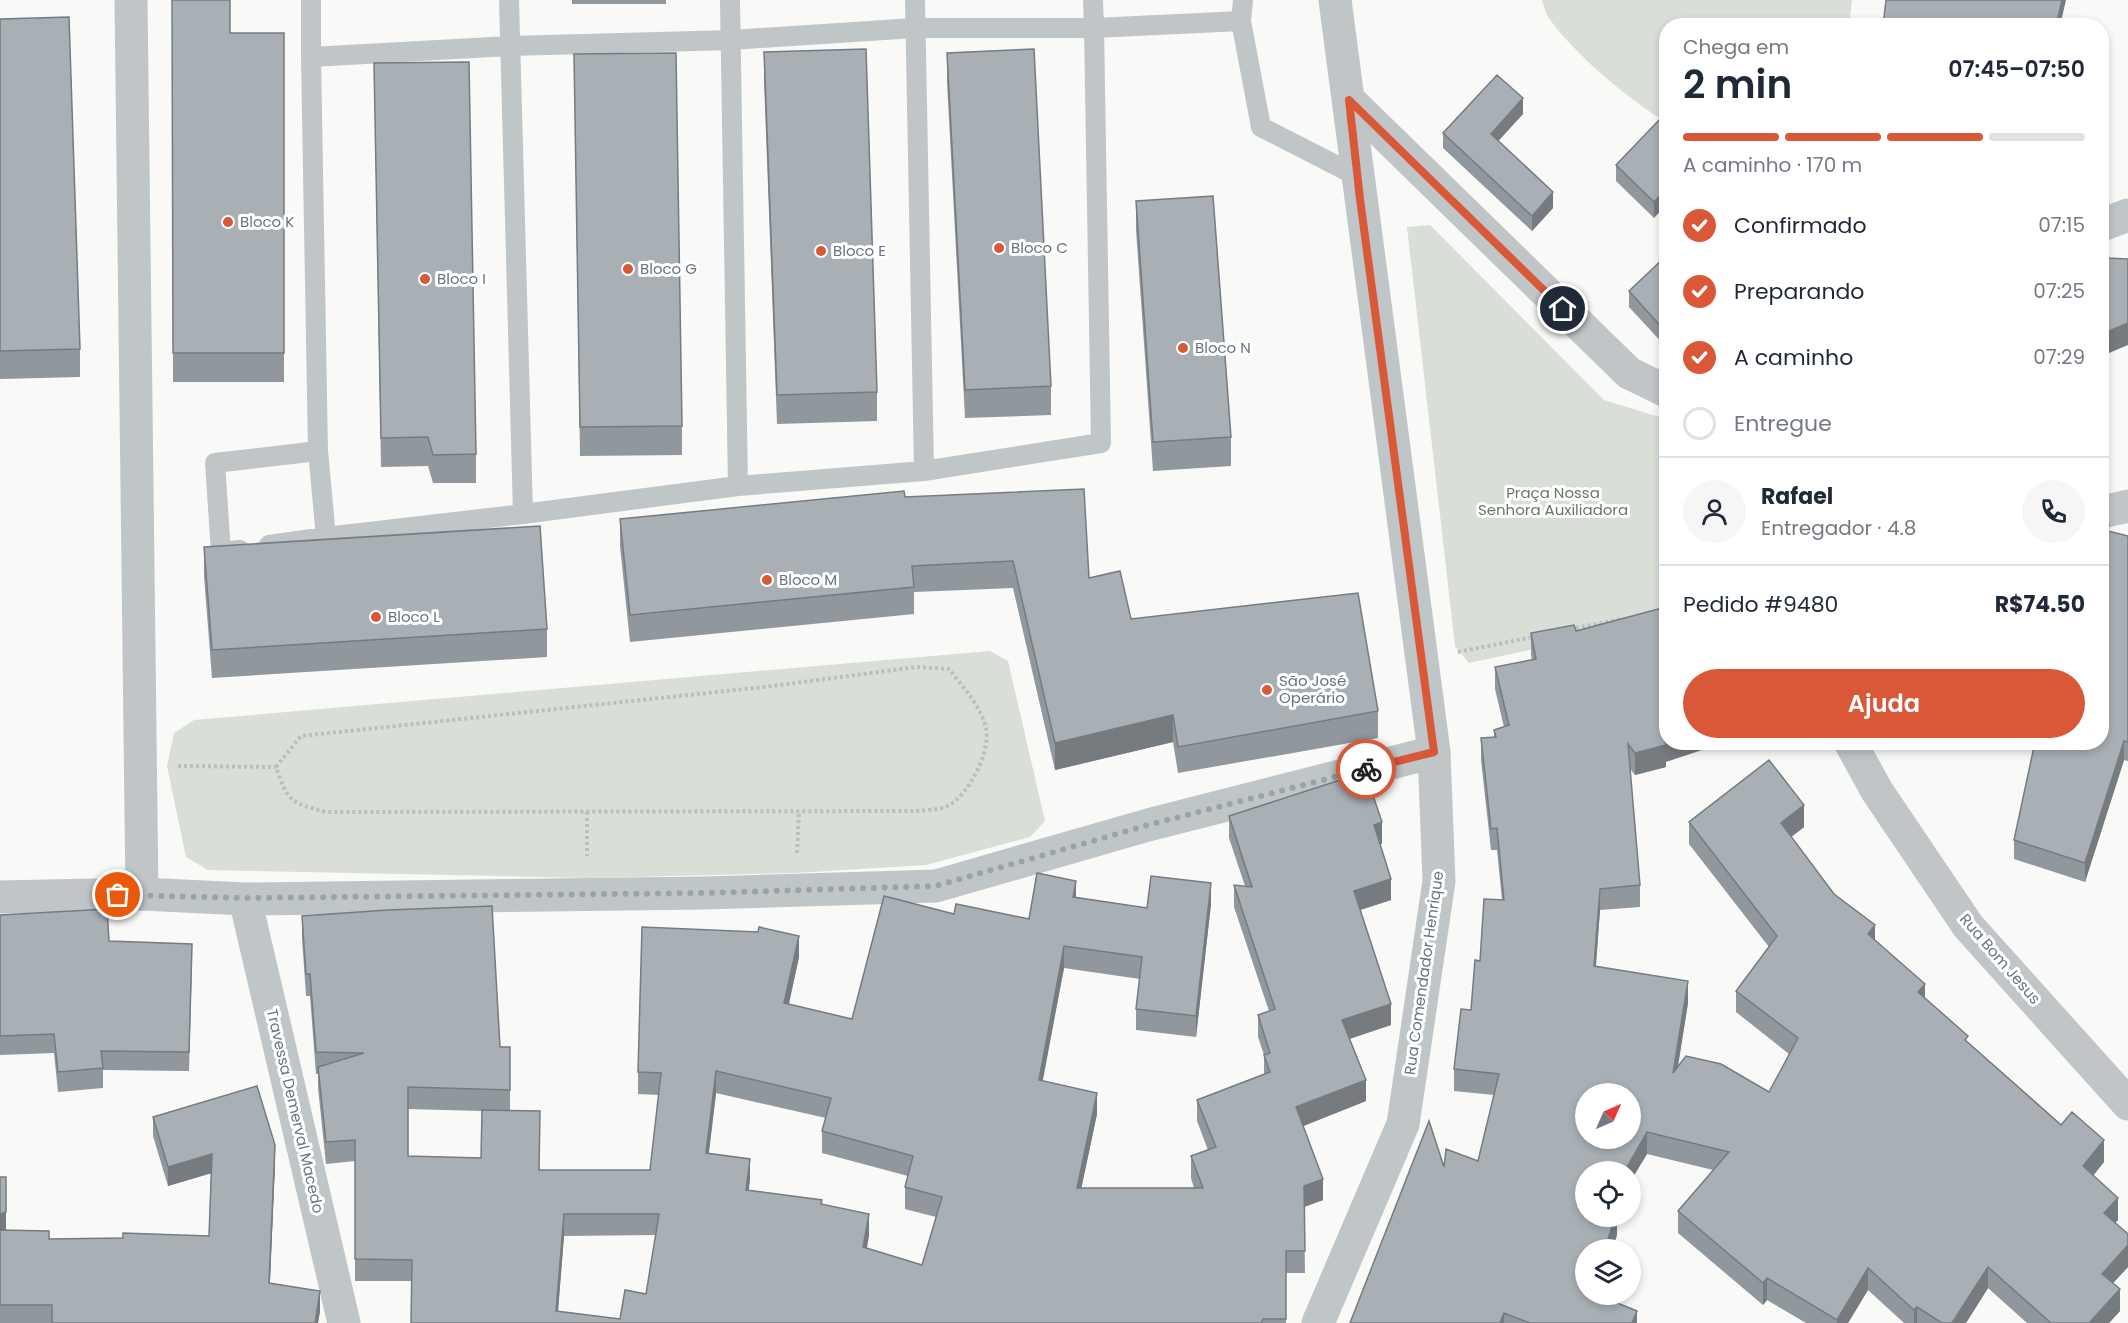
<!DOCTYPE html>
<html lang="pt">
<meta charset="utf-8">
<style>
body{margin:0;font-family:Poppins,sans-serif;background:#f6f6f7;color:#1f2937;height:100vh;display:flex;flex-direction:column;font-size:22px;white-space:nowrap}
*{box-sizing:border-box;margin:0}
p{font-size:20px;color:#747a83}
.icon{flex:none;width:33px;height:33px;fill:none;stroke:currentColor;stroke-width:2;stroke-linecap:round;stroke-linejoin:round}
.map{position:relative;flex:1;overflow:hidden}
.panel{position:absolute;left:1659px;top:18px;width:450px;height:732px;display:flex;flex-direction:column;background:#fff;border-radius:24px;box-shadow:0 3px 9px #0003}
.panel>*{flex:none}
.needle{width:39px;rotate:45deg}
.tools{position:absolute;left:1575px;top:1083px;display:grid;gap:12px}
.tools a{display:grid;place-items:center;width:66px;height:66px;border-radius:50%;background:#fff;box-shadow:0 3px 9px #0003;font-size:30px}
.pin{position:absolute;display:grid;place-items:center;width:51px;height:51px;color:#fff;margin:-26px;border:3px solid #fff;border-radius:50%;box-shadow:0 2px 6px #0007}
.courier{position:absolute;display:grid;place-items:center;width:60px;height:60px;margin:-30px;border:4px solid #d85838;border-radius:50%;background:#fff;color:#222;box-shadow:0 2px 8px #0007}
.summary em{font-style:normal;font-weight:600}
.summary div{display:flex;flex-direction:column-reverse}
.summary{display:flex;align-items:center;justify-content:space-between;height:102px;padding:0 24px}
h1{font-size:39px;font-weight:600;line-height:45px}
.bar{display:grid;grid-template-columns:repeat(4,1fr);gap:9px 6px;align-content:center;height:72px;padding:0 24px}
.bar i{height:8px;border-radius:4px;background:#e0e1e3}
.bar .on{background:#d85838}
.bar p{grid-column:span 4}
.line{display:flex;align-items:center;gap:15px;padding:0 24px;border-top:2px solid #e0e1e3}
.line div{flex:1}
.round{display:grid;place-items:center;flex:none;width:63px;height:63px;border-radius:32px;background:#f6f6f7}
ol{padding:0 24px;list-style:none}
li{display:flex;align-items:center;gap:18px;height:66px}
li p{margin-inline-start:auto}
li .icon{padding:6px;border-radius:50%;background:#d85838;color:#fff;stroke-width:4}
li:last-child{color:#747a83}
li i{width:33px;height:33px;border:3px solid #e0e1e3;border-radius:50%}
.cta{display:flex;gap:12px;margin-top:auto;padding:12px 24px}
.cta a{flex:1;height:69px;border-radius:36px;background:#d85838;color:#fff;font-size:24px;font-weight:600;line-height:69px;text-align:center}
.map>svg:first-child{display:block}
.green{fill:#d9ded6}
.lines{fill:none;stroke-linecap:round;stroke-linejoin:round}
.path{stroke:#bbbec0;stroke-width:4;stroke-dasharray:3 3;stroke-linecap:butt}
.service{stroke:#c0c5c8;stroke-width:20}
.minor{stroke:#c0c5c8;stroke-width:33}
.tertiary{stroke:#c0c5c8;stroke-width:33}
.wall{fill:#90979d;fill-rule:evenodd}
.shaded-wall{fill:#767b7f}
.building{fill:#a8b0b6;stroke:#767b7f;stroke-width:1.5;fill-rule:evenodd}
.done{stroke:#99a3aa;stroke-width:6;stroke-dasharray:0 10.8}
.route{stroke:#d85838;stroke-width:8}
.poi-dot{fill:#d85838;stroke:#fff;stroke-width:2}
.labels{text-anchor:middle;stroke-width:6;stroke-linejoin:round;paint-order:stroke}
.poi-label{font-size:15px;fill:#667580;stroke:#fff;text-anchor:start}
.park-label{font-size:15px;fill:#687865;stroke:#fff}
.street-label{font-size:15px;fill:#667580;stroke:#fff}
</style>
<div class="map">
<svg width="2128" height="1323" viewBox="0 0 2128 1323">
<rect width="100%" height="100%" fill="#f9f9f7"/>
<path class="green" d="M 1542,0 L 1852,0 L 1849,25 L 1666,26 L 1666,122 C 1628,99 1574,54 1548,17 C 1545,12 1544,6 1542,0 Z
M 1430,225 L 1604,400 L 1666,419 L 1666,621 L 1469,663 L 1455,646 L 1407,227 Z
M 990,651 L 1008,661 L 1045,821 L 1030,837 L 926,865 L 796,873 L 588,878 L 208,870 L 186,857 L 167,766 L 174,733 L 194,720 Z"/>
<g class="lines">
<path class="path" d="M 1570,629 L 1622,619
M 1458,652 L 1533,637
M 917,667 L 949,669 C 962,686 981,706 986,728 C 991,752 968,798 945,807 C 937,810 926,810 917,811 L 326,812 C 291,803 288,802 276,767 L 301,736 L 764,687 Z
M 178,766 L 276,767
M 587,812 L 587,856
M 797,853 L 799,812"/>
<path class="service" d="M 311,0 L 311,57 L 318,451 L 326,537 L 523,514 L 738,486 L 924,471 L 1101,443 L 1094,28 L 915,28 L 731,40 L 510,46 L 311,57
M 509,0 L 523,514
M 730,0 L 738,486
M 915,0 L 924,471
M 1093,0 L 1094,28 L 1241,21
M 1243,0 L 1241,21 L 1261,127 L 1357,176
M 269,545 L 326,537
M 240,550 L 221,552 L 215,463 L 318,451"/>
<path class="minor" d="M 131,0 L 142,894
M 1349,100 L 1629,373 L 1666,391
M 2102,225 L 2128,215
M 2102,512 L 2128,506
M 1850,742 L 1877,791 L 1968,926 L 2128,1104
M 0,897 L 142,894 L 245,899 L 705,893 L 936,886 L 1148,825 L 1434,752
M 245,899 L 344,1323"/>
<path class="tertiary" d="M 1318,1323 L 1403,1124 L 1439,881 L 1434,752 L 1335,0"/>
</g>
<path class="wall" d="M 172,0 L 230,33 L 284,33 L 284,382 L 173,382 Z
M 572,0 L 666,0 L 666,4 L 572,4 Z
M 0,19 L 80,349 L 80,377 L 0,379 Z
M 764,52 L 877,392 L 877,421 L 777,424 L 764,81 Z
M 947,53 L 1051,386 L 1051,415 L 965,418 L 947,82 Z
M 574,54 L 682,426 L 682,455 L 580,456 Z
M 374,63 L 476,454 L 476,483 L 433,483 L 428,466 L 381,467 Z
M 1523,114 L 1498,141 L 1553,208 L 1532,231 L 1443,148 L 1443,133 Z
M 1666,123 L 1654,218 L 1616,181 L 1616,165 Z
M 1136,201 L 1231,437 L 1231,466 L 1153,471 L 1136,230 Z
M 1666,256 L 1666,347 L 1629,307 L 1629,291 Z
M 905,497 L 1089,578 L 1131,619 L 1378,711 L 1378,738 L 1178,773 L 1173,742 L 1055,770 L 1013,588 L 914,592 L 914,614 L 630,642 L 620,546 L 620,519 Z
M 2109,531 L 2128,536 L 2128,761 L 2124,760 L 2085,882 L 2014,859 L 2014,840 Z
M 204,547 L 547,629 L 547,657 L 212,678 L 204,576 Z
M 1576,631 L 1666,762 L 1666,767 L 1635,775 L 1630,769 L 1640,885 L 1640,907 L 1600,910 L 1596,966 L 1688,1003 L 1678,1067 L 1769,1092 L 1789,1054 L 1736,1012 L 1736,991 L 1769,947 L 1689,844 L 1689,822 L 1804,827 L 1791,837 L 1834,894 L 1925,998 L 1968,1042 L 2104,1162 L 2093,1176 L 2118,1220 L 2115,1223 L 2128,1234 L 2128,1267 L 2113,1283 L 2120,1311 L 2109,1323 L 2027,1323 L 1988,1288 L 1966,1323 L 1904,1323 L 1868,1290 L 1848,1323 L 1806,1323 L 1767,1300 L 1763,1305 L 1678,1233 L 1678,1211 L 1713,1170 L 1647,1154 L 1630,1182 L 1630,1172 L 1586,1216 L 1617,1216 L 1617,1235 L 1612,1250 L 1586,1250 L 1586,1294 L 1637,1323 L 1350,1323 L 1444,1167 L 1478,1161 L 1494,1095 L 1454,1091 L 1454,1069 L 1471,1010 L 1480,961 L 1502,900 L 1497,850 L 1491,850 L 1481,760 L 1481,738 L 1494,737 L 1494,730 L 1504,727 L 1495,689 L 1495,667 L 1532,660 L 1531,655 L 1531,633 Z
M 1229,816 L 1382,844 L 1380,844 L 1391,900 L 1360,910 L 1391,1025 L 1350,1039 L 1366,1101 L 1303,1126 L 1323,1200 L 1304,1207 L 1305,1273 L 1286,1273 L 1286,1323 L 411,1323 L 412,1281 L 355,1281 L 355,1161 L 326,1164 L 318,1088 L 318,1074 L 316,1074 L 310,996 L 306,996 L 302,938 L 302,916 L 500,1047 L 510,1047 L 510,1111 L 540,1170 L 650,1170 L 659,1095 L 638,1094 L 638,1072 L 799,957 L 789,1004 L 852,1019 L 954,914 L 1029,919 L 1076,897 L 1147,908 L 1211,904 L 1196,1037 L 1136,1030 L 1136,1009 L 1140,979 L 1064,968 L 1042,1080 L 1097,1114 L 1081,1188 L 1194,1188 L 1191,1178 L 1191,1156 L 1208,1150 L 1197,1121 L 1197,1100 L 1264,1075 L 1264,1055 L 1258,1037 L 1258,1015 L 1269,1011 L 1234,907 L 1234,885 L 1245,886 L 1229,838 ZM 716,1093 L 826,1118 L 822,1131 L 822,1153 L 908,1176 L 905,1187 L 905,1209 L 936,1217 L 922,1265 L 867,1248 L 869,1235 L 822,1204 L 748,1190 L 750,1180 L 709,1153 ZM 408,1109 L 482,1111 L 481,1158 L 408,1156 ZM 656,1235 L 646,1294 L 620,1319 L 558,1311 L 564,1236 Z
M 0,915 L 192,963 L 189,1071 L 103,1070 L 103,1088 L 58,1092 L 54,1053 L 0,1055 Z
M 153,1117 L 275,1164 L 270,1283 L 320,1311 L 318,1323 L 0,1323 L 0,1177 L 6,1230 L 49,1239 L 209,1236 L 211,1173 L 168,1186 L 153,1136 Z"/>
<path class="shaded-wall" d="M 2062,0 L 2066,0 L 2060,26 L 2056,26 Z
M 1523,98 L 1523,114 L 1491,149 L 1491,134 Z
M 1666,189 L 1666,205 L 1654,218 L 1654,202 Z
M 1553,192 L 1553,208 L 1532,231 L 1532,216 Z
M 2128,323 L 2128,345 L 2102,356 L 2102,334 Z
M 1173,715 L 1173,742 L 1055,770 L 1055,743 Z
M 1666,740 L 1666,742 L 1726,742 L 1666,762 L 1666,767 L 1635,775 L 1635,753 Z
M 2124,741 L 2124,760 L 2085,882 L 2085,863 Z
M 1732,742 L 1744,742 L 1732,747 Z
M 1804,805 L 1804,827 L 1781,845 L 1781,823 Z
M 1382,822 L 1382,844 L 1374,846 L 1374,825 Z
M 1391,879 L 1391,900 L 1354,912 L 1354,891 Z
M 1076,881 L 1076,902 L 1073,897 Z
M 1211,883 L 1211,904 L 1196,1037 L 1196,1016 Z
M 1600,889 L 1600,910 L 1594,988 L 1594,966 Z
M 1875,925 L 1875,947 L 1868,934 Z
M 799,936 L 799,957 L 784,1025 L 784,1003 Z
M 1064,946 L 1064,968 L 1039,1101 L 1039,1080 Z
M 1688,981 L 1688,1003 L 1673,1095 L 1673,1073 Z
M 1925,984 L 1925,1006 L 1918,992 Z
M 1391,1004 L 1391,1025 L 1342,1041 L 1342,1020 Z
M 716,1071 L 716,1093 L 706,1174 L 706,1153 Z
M 1366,1080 L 1366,1101 L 1296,1129 L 1296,1107 Z
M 1097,1093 L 1097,1114 L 1077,1209 L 1077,1188 Z
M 1647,1132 L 1647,1154 L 1630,1182 L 1630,1172 L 1624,1172 Z
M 2104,1140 L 2104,1162 L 2083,1188 L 2083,1166 Z
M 275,1145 L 275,1164 L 269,1302 L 269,1283 Z
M 212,1154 L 212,1173 L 168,1186 L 168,1167 Z
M 750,1159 L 750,1180 L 746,1211 L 746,1190 Z
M 1323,1179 L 1323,1200 L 1304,1207 L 1304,1186 Z
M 2118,1198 L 2118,1220 L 2104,1234 L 2104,1213 Z
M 6,1212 L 6,1231 L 0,1233 L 0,1214 Z
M 564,1214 L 564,1236 L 557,1323 L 556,1311 Z
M 869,1214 L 869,1235 L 863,1268 L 863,1247 Z
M 1616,1216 L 1617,1216 L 1617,1235 L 1612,1250 L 1604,1250 Z
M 2128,1245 L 2128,1267 L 2102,1295 L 2102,1274 Z
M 1988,1267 L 1988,1288 L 1966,1323 L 1952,1323 Z
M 1868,1268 L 1868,1290 L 1848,1323 L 1837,1323 L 1837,1320 Z
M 1767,1278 L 1767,1300 L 1763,1305 L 1763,1283 Z
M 2120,1289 L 2120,1311 L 2109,1323 L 2089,1323 Z
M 320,1291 L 320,1311 L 318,1323 L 315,1323 Z
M 1917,1307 L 1917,1323 L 1914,1323 L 1914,1310 Z
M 1637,1311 L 1637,1323 L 1632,1323 Z
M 1504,1313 L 1504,1323 L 1500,1323 Z"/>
<path class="building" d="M 172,0 L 230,0 L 230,33 L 284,33 L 284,353 L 173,353 Z
M 1886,0 L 2062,0 L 2056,26 L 1883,26 Z
M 69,17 L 80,349 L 0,351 L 0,19 Z
M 866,49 L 877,392 L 777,395 L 764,52 Z
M 1034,49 L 1051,386 L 965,390 L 947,53 Z
M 676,53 L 682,426 L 580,427 L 574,54 Z
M 469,62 L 476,454 L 433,455 L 428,437 L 381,438 L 374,63 Z
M 1497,75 L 1523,98 L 1491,134 L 1553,192 L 1532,216 L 1443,133 Z
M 1661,118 L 1666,123 L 1666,189 L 1654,202 L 1616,165 Z
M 1213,196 L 1231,437 L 1153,442 L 1136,201 Z
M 2102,245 L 2107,258 L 2128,259 L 2128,323 L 2102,334 Z
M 1666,256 L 1666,332 L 1629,291 Z
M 1084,489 L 1089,578 L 1120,571 L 1131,619 L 1358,593 L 1378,711 L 1178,747 L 1173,715 L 1055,743 L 1013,561 L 912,566 L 914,587 L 630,615 L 620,519 L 904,491 L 905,497 Z
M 2102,522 L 2109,524 L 2108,531 L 2128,536 L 2128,742 L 2124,741 L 2085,863 L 2014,840 L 2035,742 L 2102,742 Z
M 540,526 L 547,629 L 212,650 L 204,547 Z
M 1666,607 L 1666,740 L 1665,741 L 1666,745 L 1635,753 L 1628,744 L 1640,885 L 1600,889 L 1594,966 L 1688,981 L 1673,1073 L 1686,1056 L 1721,1064 L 1769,1092 L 1798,1038 L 1736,991 L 1777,936 L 1689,822 L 1769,760 L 1804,805 L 1781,823 L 1834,894 L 1875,925 L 1868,934 L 1925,984 L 1918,992 L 1968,1036 L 1965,1040 L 2061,1125 L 2072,1112 L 2104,1140 L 2083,1166 L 2118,1198 L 2104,1213 L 2128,1234 L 2128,1245 L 2102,1274 L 2120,1289 L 2089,1323 L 2051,1323 L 1988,1267 L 1952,1323 L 1942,1323 L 1917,1307 L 1914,1310 L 1868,1268 L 1837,1320 L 1767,1278 L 1763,1283 L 1678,1211 L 1729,1152 L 1647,1132 L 1624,1172 L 1586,1172 L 1586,1216 L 1616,1216 L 1604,1250 L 1586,1250 L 1586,1294 L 1595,1294 L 1637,1311 L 1632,1323 L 1530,1323 L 1504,1313 L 1500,1323 L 1350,1323 L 1429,1121 L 1444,1167 L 1446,1149 L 1478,1161 L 1499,1074 L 1454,1069 L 1461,1009 L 1471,1010 L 1475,960 L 1480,961 L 1484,899 L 1504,900 L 1497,828 L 1491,829 L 1481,738 L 1496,737 L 1494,730 L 1509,725 L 1495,667 L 1536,659 L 1531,633 L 1574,625 L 1576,631 ZM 1586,1094 L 1630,1094 L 1630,1138 L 1586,1138 Z
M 1365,772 L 1382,822 L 1374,825 L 1391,879 L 1354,891 L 1391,1004 L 1342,1020 L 1366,1080 L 1296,1107 L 1323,1179 L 1304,1186 L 1305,1251 L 1286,1251 L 1286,1319 L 1263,1319 L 1261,1323 L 411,1323 L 412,1260 L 355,1259 L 355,1140 L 326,1142 L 318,1067 L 364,1053 L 316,1052 L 310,974 L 306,974 L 302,916 L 388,910 L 492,906 L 500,1047 L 510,1047 L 510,1090 L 408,1087 L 408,1156 L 481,1158 L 482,1110 L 540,1111 L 539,1170 L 650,1170 L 661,1073 L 638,1072 L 642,927 L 758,932 L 759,927 L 799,936 L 784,1003 L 852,1019 L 884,896 L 954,914 L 956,904 L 1029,919 L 1037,873 L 1076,881 L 1073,897 L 1147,908 L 1151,876 L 1211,883 L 1196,1016 L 1136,1009 L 1142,957 L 1064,946 L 1039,1080 L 1097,1093 L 1077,1188 L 1203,1188 L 1191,1156 L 1216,1147 L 1197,1100 L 1270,1072 L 1264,1055 L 1270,1053 L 1258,1015 L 1275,1009 L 1234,885 L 1252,887 L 1229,816 ZM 716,1071 L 831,1098 L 822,1131 L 913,1156 L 905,1187 L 942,1197 L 922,1265 L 863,1247 L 869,1214 L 821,1204 L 822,1200 L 746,1190 L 750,1159 L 706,1153 ZM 564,1214 L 659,1214 L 646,1294 L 625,1290 L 620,1319 L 556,1311 Z
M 107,909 L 109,941 L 192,944 L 189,1052 L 101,1051 L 103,1068 L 58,1072 L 54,1034 L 0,1036 L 0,915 Z
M 257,1086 L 275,1145 L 269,1283 L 320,1291 L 315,1323 L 52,1323 L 52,1305 L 0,1305 L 0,1230 L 49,1231 L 49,1239 L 123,1238 L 123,1233 L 209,1236 L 212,1154 L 168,1167 L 153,1117 Z
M 0,1177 L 6,1177 L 6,1212 L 0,1214 Z"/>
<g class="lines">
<path class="done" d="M 118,895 L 245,898 L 705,893 L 936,886 L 1148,825 L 1366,769"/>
<path class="route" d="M 1366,769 L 1434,752 L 1360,199 L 1349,100 L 1563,309"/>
</g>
<g class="poi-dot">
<circle cx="228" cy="222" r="6"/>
<circle cx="999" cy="248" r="6"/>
<circle cx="821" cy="251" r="6"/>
<circle cx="628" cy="269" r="6"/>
<circle cx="425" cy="279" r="6"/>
<circle cx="1183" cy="348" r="6"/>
<circle cx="767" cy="580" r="6"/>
<circle cx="376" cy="617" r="6"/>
<circle cx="1267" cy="690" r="6"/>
</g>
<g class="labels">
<g class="poi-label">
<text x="240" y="227">Bloco K</text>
<text x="1011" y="253">Bloco C</text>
<text x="833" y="256">Bloco E</text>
<text x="640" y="274">Bloco G</text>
<text x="437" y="284">Bloco I</text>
<text x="1195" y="353">Bloco N</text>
<text x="779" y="585">Bloco M</text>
<text x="388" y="622">Bloco L</text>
<text x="1279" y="686">São José<tspan x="1279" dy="17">Operário</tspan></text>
</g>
<g class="park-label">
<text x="1553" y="498">Praça Nossa<tspan x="1553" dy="17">Senhora Auxiliadora</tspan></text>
</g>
<g class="street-label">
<text transform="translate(2000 959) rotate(49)" y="5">Rua Bom Jesus</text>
<text transform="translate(1424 973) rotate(-82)" y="5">Rua Comendador Henrique</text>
<text transform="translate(295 1111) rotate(77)" y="5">Travessa Demerval Macedo</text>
</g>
</g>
</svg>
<div class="tools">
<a><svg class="needle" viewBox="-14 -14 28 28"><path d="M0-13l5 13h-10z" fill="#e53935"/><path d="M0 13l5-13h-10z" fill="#747a83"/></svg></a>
<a><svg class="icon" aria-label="locate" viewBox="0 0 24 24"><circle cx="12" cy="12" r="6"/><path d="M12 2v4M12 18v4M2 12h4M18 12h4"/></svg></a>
<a><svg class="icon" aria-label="layers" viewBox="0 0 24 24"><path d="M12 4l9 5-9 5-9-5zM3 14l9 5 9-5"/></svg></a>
</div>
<div class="pin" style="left:118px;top:895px;background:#ea580c"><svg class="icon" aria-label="bag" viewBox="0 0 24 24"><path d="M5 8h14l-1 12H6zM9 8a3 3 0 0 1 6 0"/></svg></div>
<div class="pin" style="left:1563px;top:309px;background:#1f2937"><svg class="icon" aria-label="home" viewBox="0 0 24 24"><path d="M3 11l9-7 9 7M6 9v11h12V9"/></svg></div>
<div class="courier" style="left:1366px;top:769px"><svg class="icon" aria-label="bike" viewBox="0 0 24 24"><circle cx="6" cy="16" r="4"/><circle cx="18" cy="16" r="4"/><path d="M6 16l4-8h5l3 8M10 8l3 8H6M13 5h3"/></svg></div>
<section class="panel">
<div class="summary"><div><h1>2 min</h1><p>Chega em</p></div><em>07:45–07:50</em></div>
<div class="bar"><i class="on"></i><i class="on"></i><i class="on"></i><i></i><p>A caminho · 170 m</p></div>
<ol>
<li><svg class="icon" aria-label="check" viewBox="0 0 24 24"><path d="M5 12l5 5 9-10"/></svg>Confirmado<p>07:15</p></li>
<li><svg class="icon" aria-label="check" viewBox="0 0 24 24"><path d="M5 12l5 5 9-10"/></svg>Preparando<p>07:25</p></li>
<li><svg class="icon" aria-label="check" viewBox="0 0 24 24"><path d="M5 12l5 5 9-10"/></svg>A caminho<p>07:29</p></li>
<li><i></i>Entregue</li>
</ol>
<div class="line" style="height:108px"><a class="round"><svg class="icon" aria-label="person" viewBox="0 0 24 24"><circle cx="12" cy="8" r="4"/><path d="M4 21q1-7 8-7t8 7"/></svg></a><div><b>Rafael</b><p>Entregador · 4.8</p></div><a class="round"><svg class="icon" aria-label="phone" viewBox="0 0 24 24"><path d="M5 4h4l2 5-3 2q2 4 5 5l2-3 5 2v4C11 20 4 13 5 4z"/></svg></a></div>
<div class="line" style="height:78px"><div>Pedido #9480</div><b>R$74.50</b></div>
<div class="cta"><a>Ajuda</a></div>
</section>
</div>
